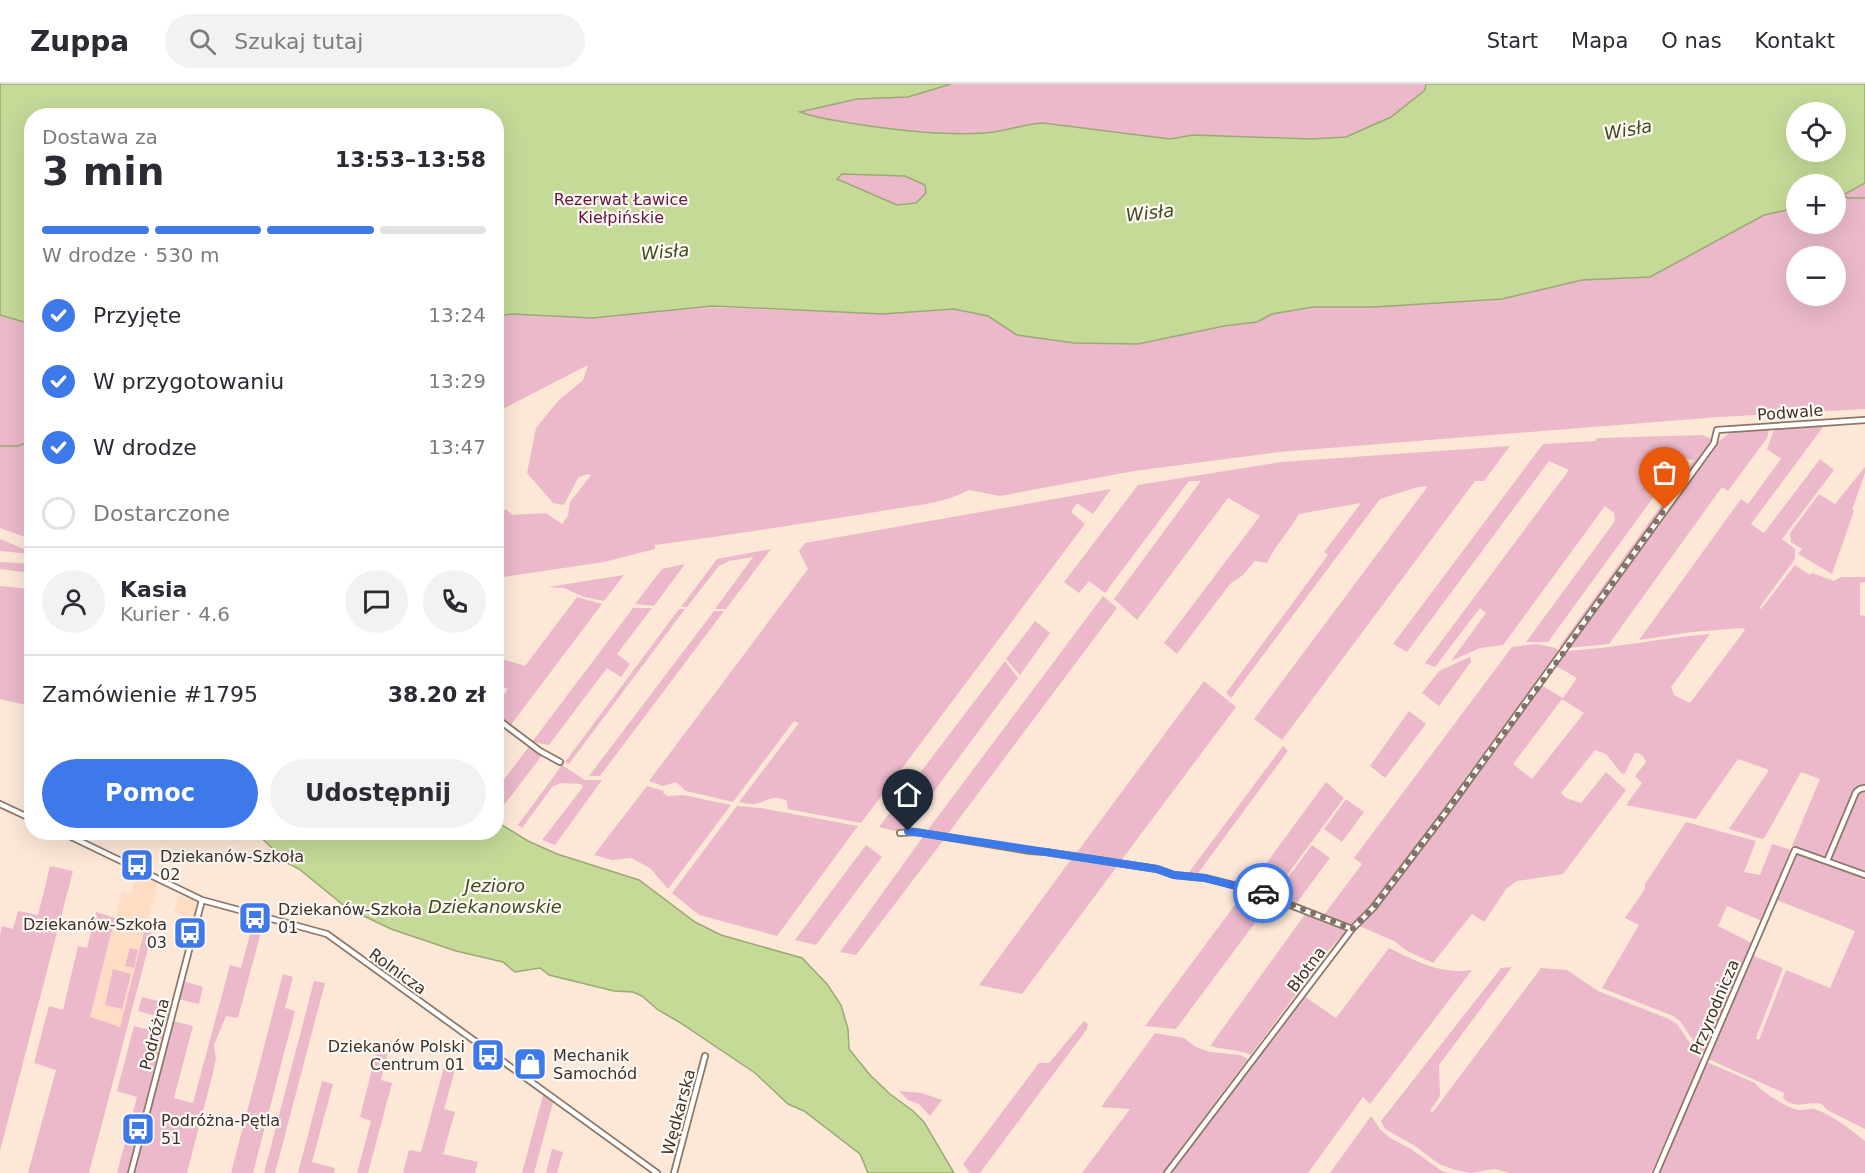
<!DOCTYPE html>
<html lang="pl">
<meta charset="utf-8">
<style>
body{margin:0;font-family:"DejaVu Sans",sans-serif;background:#f2f2f3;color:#2b2b33;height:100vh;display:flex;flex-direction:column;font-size:22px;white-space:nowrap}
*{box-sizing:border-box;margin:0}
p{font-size:20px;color:#7c7c81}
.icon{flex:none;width:33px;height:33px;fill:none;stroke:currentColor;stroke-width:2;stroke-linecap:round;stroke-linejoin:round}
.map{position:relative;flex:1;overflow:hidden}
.details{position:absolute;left:24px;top:24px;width:480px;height:732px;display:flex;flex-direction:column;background:#fff;border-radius:24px;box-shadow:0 6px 24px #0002}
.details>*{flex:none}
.tools{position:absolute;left:1786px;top:18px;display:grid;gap:12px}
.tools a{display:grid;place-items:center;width:60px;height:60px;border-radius:50%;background:#fff;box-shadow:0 6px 24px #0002;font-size:30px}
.pin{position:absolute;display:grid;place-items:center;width:51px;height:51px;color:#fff;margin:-62px -26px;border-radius:50% 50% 50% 0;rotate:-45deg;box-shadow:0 0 6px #0007}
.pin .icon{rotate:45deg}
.courier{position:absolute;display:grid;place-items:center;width:60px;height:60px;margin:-30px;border:4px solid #3d79e9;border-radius:50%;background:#fff;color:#222;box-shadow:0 2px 8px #0007}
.overview em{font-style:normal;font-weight:800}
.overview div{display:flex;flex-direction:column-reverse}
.overview{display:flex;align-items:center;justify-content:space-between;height:102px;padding:0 18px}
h1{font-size:39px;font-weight:800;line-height:45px}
.bar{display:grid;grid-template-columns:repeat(4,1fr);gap:9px 6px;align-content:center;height:72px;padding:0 18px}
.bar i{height:8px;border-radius:4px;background:#e1e1e2}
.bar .selected{background:#3d79e9}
.bar p{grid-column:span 4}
.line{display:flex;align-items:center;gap:15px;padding:0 18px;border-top:2px solid #e1e1e2}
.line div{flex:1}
.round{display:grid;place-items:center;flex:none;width:63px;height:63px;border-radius:32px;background:#f2f2f3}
ol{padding:0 18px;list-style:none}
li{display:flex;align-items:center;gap:18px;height:66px}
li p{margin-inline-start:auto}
li .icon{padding:6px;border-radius:50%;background:#3d79e9;color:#fff;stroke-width:4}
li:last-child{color:#7c7c81}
li i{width:33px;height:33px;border:3px solid #e1e1e2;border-radius:50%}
.cta{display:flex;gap:12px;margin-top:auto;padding:12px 18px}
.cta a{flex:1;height:69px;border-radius:36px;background:#3d79e9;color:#fff;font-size:24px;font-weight:800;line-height:69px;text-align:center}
.cta a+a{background:#f2f2f3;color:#2b2b33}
header{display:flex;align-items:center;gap:36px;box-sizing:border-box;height:84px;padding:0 30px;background:#fff;border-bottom:2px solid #e1e1e2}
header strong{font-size:28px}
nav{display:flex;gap:33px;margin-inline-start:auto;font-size:21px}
.search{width:420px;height:54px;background:#f2f2f3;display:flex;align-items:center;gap:15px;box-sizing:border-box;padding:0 21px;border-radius:33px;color:#7c7c81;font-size:22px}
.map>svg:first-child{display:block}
.built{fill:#feddc4}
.green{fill:#ebb9ca;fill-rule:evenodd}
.water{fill:#c5da97;stroke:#9ca876;stroke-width:1.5;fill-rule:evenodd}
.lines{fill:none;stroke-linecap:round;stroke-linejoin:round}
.stream{stroke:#9ca876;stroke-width:1.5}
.minor-casing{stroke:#8e7765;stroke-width:8}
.minor{stroke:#fff;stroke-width:4.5}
.done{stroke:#807267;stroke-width:6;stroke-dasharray:0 10.8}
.route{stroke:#3d79e9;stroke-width:8}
.labels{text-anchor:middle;stroke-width:4.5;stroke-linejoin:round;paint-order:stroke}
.park-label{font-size:16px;fill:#66133b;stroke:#fef9f5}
.street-label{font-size:16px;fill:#3c322a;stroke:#fef9f5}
.poi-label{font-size:16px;fill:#3c322a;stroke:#fef9f5;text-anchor:start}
.water-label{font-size:18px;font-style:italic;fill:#3e4b1a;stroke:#fef9f5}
</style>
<header>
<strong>Zuppa</strong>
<div class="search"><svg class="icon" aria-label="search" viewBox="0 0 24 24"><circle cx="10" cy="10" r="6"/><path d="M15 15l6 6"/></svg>Szukaj tutaj</div>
<nav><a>Start</a><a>Mapa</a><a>O nas</a><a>Kontakt</a></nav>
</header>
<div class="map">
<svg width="1865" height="1089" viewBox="0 0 1865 1089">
<rect width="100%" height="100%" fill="#fde8d8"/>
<path class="built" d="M 138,789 L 158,799 L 120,943 L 90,933 L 122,808 L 130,810 Z
M 179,810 L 195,818 L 196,822 L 188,856 L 178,854 L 184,832 L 174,828 Z"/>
<path class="green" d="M 0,0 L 1865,0 L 1865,325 L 1719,333 L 1279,368 L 1134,387 L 1000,412 L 969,406 C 942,421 906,422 876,428 C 802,440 729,451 655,461 L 655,465 L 604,478 L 497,494 L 497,437 L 504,437 L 503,428 L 506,425 L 512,431 L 546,429 L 562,440 L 568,432 L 570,418 L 591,391 L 587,390 L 578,394 L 564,421 L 553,419 L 527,389 L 536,344 L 558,317 L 583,296 L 588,281 L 497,328 L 496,32 L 32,32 L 31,455 L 0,444 ZM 1797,28 L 1836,28 L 1836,68 L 1797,68 ZM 1797,100 L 1836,100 L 1836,140 L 1797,140 ZM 1797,172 L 1836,172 L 1836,212 L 1797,212 ZM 763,193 L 1286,227 L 1272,230 L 1256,238 L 1224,242 L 1138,260 L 1074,259 L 1018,251 L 988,232 L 954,225 L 882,230 L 704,223 Z
M 1826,339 L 1751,440 L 1764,449 L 1820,375 L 1834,386 L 1782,455 L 1795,465 L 1795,475 L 1759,524 L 1761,525 L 1795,481 L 1810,491 L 1812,489 L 1834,497 L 1841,493 L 1865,493 L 1865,498 L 1860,499 L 1860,531 L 1865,532 L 1865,702 L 1858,702 L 1855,705 L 1827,774 L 1792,762 L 1820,695 L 1801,688 L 1765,753 L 1762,755 L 1729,745 L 1769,686 L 1738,675 L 1696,735 L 1626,721 L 1642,699 L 1635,692 L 1646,678 L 1643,672 L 1638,669 L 1635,669 L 1625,689 L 1622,690 L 1606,670 L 1595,666 L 1561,709 L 1566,714 L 1581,719 L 1606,688 L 1626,706 L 1563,790 L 1517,797 L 1507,804 L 1484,838 L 1472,830 L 1433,879 L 1407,867 L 1394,857 L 1357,841 L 1382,816 L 1541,601 L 1563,614 L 1577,594 L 1556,582 L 1567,567 C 1615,564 1662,554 1710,550 L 1671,603 L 1674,611 L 1690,619 L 1745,546 L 1743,544 L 1692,548 L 1639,556 L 1741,415 L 1748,420 L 1781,375 L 1767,365 L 1775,343 ZM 1562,615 L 1584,629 L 1532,695 L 1513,680 Z
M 1770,343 L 1767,354 L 1728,407 L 1722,403 L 1609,560 L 1568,564 L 1715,360 L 1734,346 Z
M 1703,351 L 1712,355 L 1708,363 L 1563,564 L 1559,563 L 1694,376 L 1682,374 L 1548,558 L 1526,558 L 1615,437 L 1614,429 L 1605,422 L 1503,561 L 1480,564 L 1451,577 L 1486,529 L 1480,524 L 1435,583 L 1425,579 L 1569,386 L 1549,377 L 1407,568 L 1393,560 L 1543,360 L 1596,357 L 1596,355 L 1600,354 Z
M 1510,362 L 1484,397 L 1475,397 L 1282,656 L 1254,635 L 1428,402 L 1418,403 L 1380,415 L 1231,614 L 1226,609 L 1328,471 L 1324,468 L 1361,419 L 1299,430 C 1289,448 1275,461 1267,479 L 1255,477 L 1243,491 L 1230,500 L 1177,570 L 1164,559 L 1260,432 L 1228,414 L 1137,536 L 1114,515 L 1201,397 L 1189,397 L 1105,509 L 1089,497 L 1079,509 L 1064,498 L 1138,401 L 1281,378 Z
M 1865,383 L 1865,389 L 1852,426 L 1854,427 L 1832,490 L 1798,470 L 1802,465 L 1791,458 L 1790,449 L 1819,410 L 1835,420 Z
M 1111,405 L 1093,430 L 1077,419 L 1071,428 L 1085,440 L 861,739 L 788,725 L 787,717 C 771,709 769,718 754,720 C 750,720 744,719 739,718 L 799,639 L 794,637 L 733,718 L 686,707 L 676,698 L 663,702 L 649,697 L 808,485 L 799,467 L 805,459 Z
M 0,455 L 31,468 L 31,470 L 0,467 Z
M 771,465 L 726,525 L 715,525 L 753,473 L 729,477 L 719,482 L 687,523 L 681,523 L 717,475 Z
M 0,478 L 31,480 L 31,489 L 0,485 Z
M 685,480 L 654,522 L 635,520 L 662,485 Z
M 624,491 L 604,517 L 584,513 L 564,504 L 548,503 Z
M 0,502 L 31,505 L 31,622 L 0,615 Z
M 1103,512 L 1117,524 L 947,751 L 927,747 Z
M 577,513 L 602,520 L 510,642 L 497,633 L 497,620 L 508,605 L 497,601 L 496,573 L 525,582 Z
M 633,524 L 652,524 L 617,570 L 630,580 L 621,593 L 607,584 L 549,661 L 532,658 Z
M 679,525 L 685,525 L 569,680 L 565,678 Z
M 714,527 L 724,527 L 600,692 L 589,692 Z
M 1035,537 L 1050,549 L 1020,591 L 1006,575 Z
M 1537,560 L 1556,564 L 1560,569 L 1462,698 L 1464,700 L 1368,827 L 1360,833 L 1352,844 L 1323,832 L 1362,780 L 1354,774 L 1512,563 Z
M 1470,573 L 1471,578 L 1439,622 L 1422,609 L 1439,587 Z
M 1005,577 L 1018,594 L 906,745 L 899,748 L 879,743 Z
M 1204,597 L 1236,623 L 1120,778 L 1075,771 Z
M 1409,627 L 1426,640 L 1385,694 L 1370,682 Z
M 531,660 L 543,670 L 498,729 L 497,728 L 496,706 Z
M 1283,662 L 1288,667 L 1196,792 L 1187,791 Z
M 562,681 L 585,696 L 602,696 L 555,761 L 542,756 L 583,703 L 581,700 L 562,699 L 553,702 L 522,744 L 518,741 Z
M 1326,698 L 1344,714 L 1273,810 L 1249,803 Z
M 647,702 L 664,707 L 663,709 L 668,712 L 683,711 L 731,721 L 668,805 L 650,784 L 631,774 L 612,776 L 594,771 Z
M 1858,708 L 1865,708 L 1865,788 L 1831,776 Z
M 1346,715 L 1364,728 L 1342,758 L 1324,745 Z
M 737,722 L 761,724 L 858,742 L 777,852 L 699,831 L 672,809 Z
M 1686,738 L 1756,757 L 1744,788 L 1760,791 L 1772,760 L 1792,766 L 1762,837 L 1727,822 L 1718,842 L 1752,859 L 1704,972 L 1680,937 L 1673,932 L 1602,904 L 1639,841 L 1625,834 L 1645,805 L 1645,800 Z
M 925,750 L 945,754 L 856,871 L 840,868 Z
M 866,761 L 882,773 L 816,861 L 795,856 Z
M 1312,761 L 1330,774 L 1295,821 L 1277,813 L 1277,808 Z
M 1797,768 L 1865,793 L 1865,1045 L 1827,1026 L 1822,1020 C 1808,1017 1795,1026 1783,1014 L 1784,1009 L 1708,975 L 1752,871 L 1783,884 L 1756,954 L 1759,956 L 1786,886 L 1830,904 L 1855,847 L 1777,816 Z
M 1072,774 L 1118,781 L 1022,910 L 979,901 Z
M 50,782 L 73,787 L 0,1067 L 0,851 L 2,842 L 13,845 L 18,827 L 38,831 Z
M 1246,806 L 1272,816 L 1176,945 L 1145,942 Z
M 96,828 L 115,834 L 90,933 L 120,943 L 144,848 L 152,849 L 89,1089 L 28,1089 L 56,986 L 34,979 L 49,922 L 63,926 L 78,862 L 87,864 Z
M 1306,829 L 1347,846 L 1327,868 L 1251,971 C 1237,965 1224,966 1210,962 Z
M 254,835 L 264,837 L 238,934 L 226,932 L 214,961 L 216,975 L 213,989 L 187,1089 L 133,1089 L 173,937 L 193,942 L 174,1014 L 193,1019 L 230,881 L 241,884 Z
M 130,864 L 138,866 L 134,884 L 125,882 Z
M 1389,864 C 1416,877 1441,891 1472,886 L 1370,1020 L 1363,1013 L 1308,1089 L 1171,1089 L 1304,912 L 1336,934 Z
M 1512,883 L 1439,981 L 1440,1012 L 1430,1027 L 1433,1028 L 1541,884 L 1567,886 L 1598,907 L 1669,935 L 1677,940 L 1702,977 L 1651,1089 L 1509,1089 L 1495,1085 L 1471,1089 L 1455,1086 L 1439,1080 L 1415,1062 L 1385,1045 L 1381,1037 L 1501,884 Z
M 113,885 L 131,890 L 122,925 L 105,921 Z
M 283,890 L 293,893 L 285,924 L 295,927 L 253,1089 L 231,1089 Z
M 183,897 L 203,903 L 199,920 L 178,915 Z
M 314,897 L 325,899 L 275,1089 L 264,1089 Z
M 142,913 L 171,920 L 167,935 L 138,927 Z
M 1084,937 L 1088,940 L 1087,945 L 980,1089 L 970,1089 L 963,1080 L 1039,979 L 1049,979 Z
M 134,942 L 163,949 L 127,1089 L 117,1089 L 137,1013 L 117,1007 Z
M 1155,949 L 1184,954 L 1196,963 L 1210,968 L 1240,971 L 1248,975 L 1162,1089 L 1082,1089 L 1130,1025 L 1101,1023 Z
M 377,965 L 388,968 L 381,996 L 392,999 L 368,1089 L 357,1089 L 371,1037 L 360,1033 Z
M 1707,978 L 1755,999 C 1759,1006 1789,1025 1798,1026 C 1805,1027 1811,1023 1817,1026 C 1835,1033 1850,1045 1865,1057 L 1865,1089 L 1657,1089 Z
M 444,983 L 455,986 L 444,1025 L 455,1028 L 443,1070 L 478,1078 L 475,1089 L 403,1089 L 409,1066 L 421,1068 Z
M 322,997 L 333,1000 L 312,1078 L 335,1084 L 334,1089 L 298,1089 Z
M 899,1007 L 922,1009 L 942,1016 L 930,1032 L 919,1020 L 908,1016 Z
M 543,1011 L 553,1018 L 534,1089 L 522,1089 Z
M 1371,1032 L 1380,1045 L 1390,1054 L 1411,1065 L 1442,1087 L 1449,1089 L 1330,1089 Z
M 552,1065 L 563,1068 L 557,1089 L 546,1089 Z"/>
<path class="water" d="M 0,0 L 951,0 L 908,13 L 857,15 L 800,28 C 816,34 833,36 850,39 C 893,46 940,52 984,49 C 1004,48 1023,40 1043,39 L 1170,55 L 1193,51 L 1311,55 L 1346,53 L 1391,33 L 1425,6 L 1426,0 L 1865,0 L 1865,99 L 1836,115 L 1836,100 L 1797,100 L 1797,124 L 1764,131 L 1650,193 L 1582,196 L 1502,215 L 1374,223 L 1313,223 L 1272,230 L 1257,238 L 1224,242 L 1138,260 L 1074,259 L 1017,251 L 988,232 L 954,225 L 882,230 L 712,222 L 592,234 L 512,230 L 497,232 L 496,32 L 32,32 L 31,240 L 0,231 ZM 1797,28 L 1836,28 L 1836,68 L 1797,68 ZM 842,90 L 905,92 L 925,101 L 926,109 L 916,119 L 897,121 L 837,95 Z
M 497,738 L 528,757 L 557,770 L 639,796 L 695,838 L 721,851 L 802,874 L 827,900 L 841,921 L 848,945 L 849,965 L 870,991 L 890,1010 L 913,1027 L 924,1038 L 954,1089 L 868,1089 L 860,1070 L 804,1027 L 788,1020 L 755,989 L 679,938 L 658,926 L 642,912 L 633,908 L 614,907 L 549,891 L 540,884 L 515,888 L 503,878 L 456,867 L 391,845 L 347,824 L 299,785 L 289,780 L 256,749 L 496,748 Z"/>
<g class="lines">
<path class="stream" d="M 1843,112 L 1848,114 L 1865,114
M 0,362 L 18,362 L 32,356"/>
<g class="minor-casing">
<path id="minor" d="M 496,634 L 540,667 L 560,678
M 0,720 L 32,735
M 61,748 L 202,816 L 327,850 L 657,1089
M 900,749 L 916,748 L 1030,767 L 1046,768 L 1157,785 L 1174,791 L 1205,794 L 1249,805 L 1352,845
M 1827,777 L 1856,708 L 1860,705 L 1865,704
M 131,1089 L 202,816
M 674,1089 L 705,972
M 1167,1089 L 1352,845 L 1373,824 L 1446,728 L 1714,359 L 1717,346 L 1865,336
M 1656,1089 L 1795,766 L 1865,791"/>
</g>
<use href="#minor" class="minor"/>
</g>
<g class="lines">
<path class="done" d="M 1263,809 L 1352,845 L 1373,824 L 1446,728 L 1564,568 L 1665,425"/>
<path class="route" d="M 908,747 L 1157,785 L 1174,791 L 1205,794 L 1263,809"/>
</g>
<defs>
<g id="bus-square" transform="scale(1.725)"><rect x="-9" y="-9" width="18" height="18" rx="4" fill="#3d79e9" stroke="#fef9f5"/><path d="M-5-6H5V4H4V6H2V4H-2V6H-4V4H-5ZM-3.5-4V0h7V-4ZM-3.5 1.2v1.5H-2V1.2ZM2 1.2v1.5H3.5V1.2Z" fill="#fff"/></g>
<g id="shop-square" transform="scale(1.725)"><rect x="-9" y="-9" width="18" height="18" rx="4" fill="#3d79e9" stroke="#fef9f5"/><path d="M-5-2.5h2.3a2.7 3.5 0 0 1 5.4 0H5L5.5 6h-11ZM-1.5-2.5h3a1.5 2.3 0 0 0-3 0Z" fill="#fff"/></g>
</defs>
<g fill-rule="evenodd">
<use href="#bus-square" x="137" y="781"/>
<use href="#bus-square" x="255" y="834"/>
<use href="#bus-square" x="190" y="849"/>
<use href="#bus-square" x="488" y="971"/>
<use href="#shop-square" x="530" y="980"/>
<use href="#bus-square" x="138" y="1045"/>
</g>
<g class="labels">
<g class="park-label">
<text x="621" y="121">Rezerwat Ławice<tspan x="621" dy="18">Kiełpińskie</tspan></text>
</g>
<g class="street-label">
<text transform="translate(1790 328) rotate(-4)" y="6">Podwale</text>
<text transform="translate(1306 885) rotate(-53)" y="6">Błotna</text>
<text transform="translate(398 887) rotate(36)" y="6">Rolnicza</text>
<text transform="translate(1714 923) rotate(-67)" y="6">Przyrodnicza</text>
<text transform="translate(154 950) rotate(-75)" y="6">Podróżna</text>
<text transform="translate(678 1028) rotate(-75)" y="6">Wędkarska</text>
</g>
<g class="poi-label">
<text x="160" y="778">Dziekanów-Szkoła<tspan x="160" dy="18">02</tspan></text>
<text x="278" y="831">Dziekanów-Szkoła<tspan x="278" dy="18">01</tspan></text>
<text x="167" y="846" text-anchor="end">Dziekanów-Szkoła<tspan x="167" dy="18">03</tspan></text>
<text x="465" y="968" text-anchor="end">Dziekanów Polski<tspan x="465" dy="18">Centrum 01</tspan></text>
<text x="553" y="977">Mechanik<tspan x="553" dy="18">Samochód</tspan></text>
<text x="161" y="1042">Podróżna-Pętla<tspan x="161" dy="18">51</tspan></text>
</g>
<g class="water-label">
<text transform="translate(1628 46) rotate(-10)" y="6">Wisła</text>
<text transform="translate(1150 129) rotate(-6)" y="6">Wisła</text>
<text transform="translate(665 168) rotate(-5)" y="6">Wisła</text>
<text x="495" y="808">Jezioro<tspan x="495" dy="21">Dziekanowskie</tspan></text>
</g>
</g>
</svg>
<div class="tools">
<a><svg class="icon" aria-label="locate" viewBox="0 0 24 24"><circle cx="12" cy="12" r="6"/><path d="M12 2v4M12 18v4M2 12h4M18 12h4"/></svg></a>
<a>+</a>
<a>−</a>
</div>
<div class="pin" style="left:1665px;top:425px;background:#ea580c"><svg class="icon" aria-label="bag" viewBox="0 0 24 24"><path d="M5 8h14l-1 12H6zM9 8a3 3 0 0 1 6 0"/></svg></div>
<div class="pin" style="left:908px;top:747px;background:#1f2937"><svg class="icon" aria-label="home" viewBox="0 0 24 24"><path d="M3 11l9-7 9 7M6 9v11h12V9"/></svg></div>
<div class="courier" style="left:1263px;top:809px"><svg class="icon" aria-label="car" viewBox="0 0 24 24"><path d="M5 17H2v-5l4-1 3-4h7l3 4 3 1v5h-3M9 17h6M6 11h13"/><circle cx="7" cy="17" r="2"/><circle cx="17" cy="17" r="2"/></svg></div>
<section class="details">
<div class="overview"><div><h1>3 min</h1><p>Dostawa za</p></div><em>13:53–13:58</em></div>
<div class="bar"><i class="selected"></i><i class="selected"></i><i class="selected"></i><i></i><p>W drodze · 530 m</p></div>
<ol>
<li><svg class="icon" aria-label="check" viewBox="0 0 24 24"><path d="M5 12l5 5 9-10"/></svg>Przyjęte<p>13:24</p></li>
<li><svg class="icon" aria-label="check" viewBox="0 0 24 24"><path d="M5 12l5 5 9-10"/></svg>W przygotowaniu<p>13:29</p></li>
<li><svg class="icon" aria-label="check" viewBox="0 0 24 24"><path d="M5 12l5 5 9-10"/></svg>W drodze<p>13:47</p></li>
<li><i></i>Dostarczone</li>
</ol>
<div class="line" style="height:108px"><a class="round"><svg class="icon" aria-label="person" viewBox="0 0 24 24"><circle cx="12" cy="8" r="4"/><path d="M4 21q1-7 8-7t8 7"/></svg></a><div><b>Kasia</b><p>Kurier · 4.6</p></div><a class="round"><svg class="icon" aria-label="chat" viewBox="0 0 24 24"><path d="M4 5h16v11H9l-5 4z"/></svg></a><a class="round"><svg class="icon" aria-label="phone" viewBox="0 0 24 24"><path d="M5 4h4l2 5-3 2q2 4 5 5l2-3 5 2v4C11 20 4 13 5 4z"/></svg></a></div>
<div class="line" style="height:78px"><div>Zamówienie #1795</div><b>38.20 zł</b></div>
<div class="cta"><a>Pomoc</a><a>Udostępnij</a></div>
</section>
</div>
